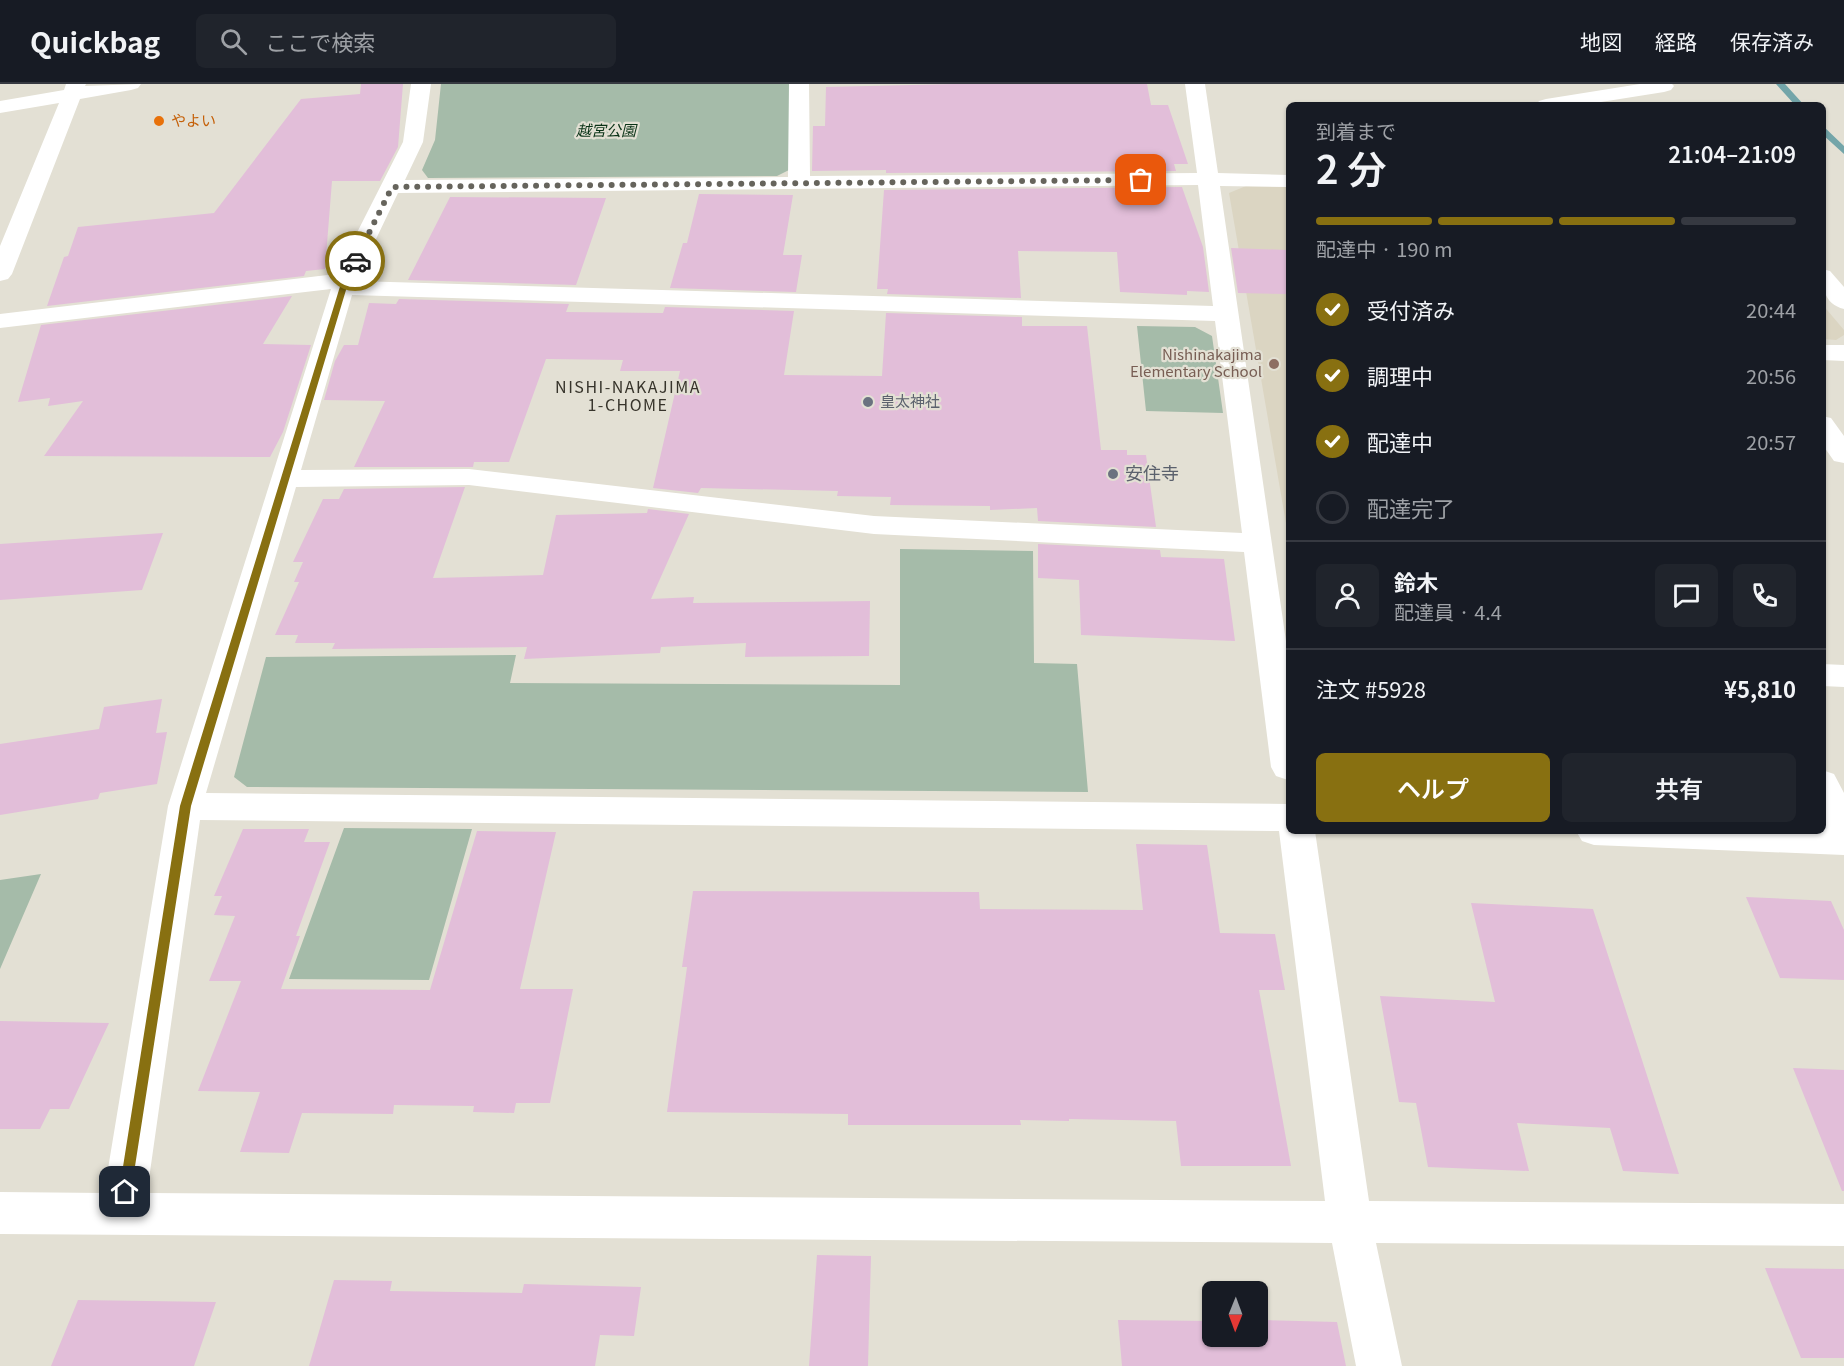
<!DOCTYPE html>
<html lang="ja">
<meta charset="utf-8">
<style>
body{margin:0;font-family:Georgia,"Noto Sans JP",serif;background:#20242c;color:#f1f3f6;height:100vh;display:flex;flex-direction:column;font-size:22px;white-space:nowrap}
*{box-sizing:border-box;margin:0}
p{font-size:20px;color:#9ea1a6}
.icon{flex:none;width:33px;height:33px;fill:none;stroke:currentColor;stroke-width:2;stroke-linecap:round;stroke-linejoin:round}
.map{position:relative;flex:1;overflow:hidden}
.drawer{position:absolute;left:1286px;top:18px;width:540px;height:732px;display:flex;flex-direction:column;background:#171b24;border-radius:9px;box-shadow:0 2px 4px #0004}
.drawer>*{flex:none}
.needle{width:39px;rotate:181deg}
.fabs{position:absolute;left:1202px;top:1197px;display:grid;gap:12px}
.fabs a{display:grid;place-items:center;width:66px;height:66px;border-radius:9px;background:#171b24;box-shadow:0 2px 4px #0004;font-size:30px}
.pin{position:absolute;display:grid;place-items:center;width:51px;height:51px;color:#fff;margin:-26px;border-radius:12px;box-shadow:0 3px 9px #0006}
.courier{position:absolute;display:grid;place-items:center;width:60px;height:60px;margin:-30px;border:4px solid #887011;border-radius:50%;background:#fff;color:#222;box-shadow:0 2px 8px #0007}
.summary em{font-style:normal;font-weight:600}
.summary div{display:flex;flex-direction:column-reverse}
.summary{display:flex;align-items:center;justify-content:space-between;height:102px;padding:0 30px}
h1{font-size:39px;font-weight:600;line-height:45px}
.bar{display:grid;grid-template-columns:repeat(4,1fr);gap:9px 6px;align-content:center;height:72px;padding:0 30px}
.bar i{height:8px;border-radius:4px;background:#363941}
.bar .on{background:#887011}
.bar p{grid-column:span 4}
.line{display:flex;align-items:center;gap:15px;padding:0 30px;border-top:2px solid #363941}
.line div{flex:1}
.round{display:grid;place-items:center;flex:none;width:63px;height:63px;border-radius:9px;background:#20242c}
ol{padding:0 30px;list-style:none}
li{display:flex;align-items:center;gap:18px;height:66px}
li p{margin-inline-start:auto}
li .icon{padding:6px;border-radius:50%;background:#887011;color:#fff;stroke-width:4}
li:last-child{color:#9ea1a6}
li i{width:33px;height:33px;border:3px solid #363941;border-radius:50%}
.action{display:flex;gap:12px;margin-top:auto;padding:12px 30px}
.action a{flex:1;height:69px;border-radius:9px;background:#887011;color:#fff;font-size:24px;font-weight:600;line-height:69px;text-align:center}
.action a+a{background:#20242c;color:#f1f3f6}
header{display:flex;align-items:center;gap:36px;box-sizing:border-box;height:84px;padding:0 30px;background:#171b24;border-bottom:2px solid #363941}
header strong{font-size:28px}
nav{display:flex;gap:33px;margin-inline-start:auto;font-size:21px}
.search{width:420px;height:54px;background:#20242c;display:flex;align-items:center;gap:15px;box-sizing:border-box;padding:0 21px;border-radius:9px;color:#9ea1a6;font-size:22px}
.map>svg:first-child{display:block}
.built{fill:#dbd5c2}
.green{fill:#a5bba9}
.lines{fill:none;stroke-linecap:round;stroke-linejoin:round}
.stream{fill:#73a5a9;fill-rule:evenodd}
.building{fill:#e2bed9}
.minor{fill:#fff;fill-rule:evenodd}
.route{fill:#887011}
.done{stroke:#66645c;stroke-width:6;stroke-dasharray:0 10.8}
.food-dot{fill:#e8710a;stroke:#e3e0d4;stroke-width:2}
.education-dot{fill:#8d6e63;stroke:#e3e0d4;stroke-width:2}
.worship-dot{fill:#6b7280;stroke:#e3e0d4;stroke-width:2}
.labels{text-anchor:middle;stroke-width:4.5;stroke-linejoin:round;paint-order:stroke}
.far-food-label{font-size:15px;fill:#c56008;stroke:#e3e0d4;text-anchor:start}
.far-park-label{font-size:15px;font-style:italic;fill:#0a3317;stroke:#e3e0d4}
.far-education-label{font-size:15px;fill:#785e54;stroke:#e3e0d4;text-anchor:end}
.far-worship-label{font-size:15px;fill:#5b616d;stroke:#e3e0d4;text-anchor:start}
.far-neighbourhood-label{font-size:16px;letter-spacing:1.5px;fill:#37342b;stroke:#e3e0d4}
.worship-label{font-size:18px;fill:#5b616d;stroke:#e3e0d4;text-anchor:start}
</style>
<header>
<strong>Quickbag</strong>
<div class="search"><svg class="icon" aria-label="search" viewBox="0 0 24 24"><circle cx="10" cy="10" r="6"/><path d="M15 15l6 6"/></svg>ここで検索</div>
<nav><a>地図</a><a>経路</a><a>保存済み</a></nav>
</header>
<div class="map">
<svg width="1844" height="1282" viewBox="0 0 1844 1282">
<rect width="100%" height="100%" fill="#e3e0d4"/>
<path class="built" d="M 1246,102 L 1288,103 L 1288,451 L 1229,109 Z
M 1822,220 L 1844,246 L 1844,251 L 1836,256 L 1823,255 Z"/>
<path class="green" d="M 441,0 L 791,0 L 791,85 L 777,92 L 428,94 L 422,86 L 435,56 Z
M 1137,242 L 1195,243 L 1212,252 L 1223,329 L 1146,327 Z
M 900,465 L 1033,467 L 1034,579 L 1077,580 L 1088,708 L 247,703 L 234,693 L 266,573 L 516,571 L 510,599 L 900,601 Z
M 344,744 L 472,745 L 429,896 L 289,895 Z
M 41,790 L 0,885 L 0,796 Z"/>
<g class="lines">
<path class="stream" d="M 1776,0 L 1785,0 L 1804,21 L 1795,21 Z
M 1822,41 L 1844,62 L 1844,70 L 1822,50 Z"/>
</g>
<path class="building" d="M 361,0 L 403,0 L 398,63 L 380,97 L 332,97 L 325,185 L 306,187 L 304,192 L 47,222 L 64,173 L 68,172 L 78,143 L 214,129 L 301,15 L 360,10 Z
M 954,0 L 1147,0 L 1151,21 L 1168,21 L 1188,80 L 1174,80 L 1176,87 L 886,89 L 886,86 L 812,87 L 813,42 L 825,42 L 826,3 Z
M 1182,103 L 1203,163 L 1209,208 L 1187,207 L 1187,211 L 1120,208 L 1117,168 L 1018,167 L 1021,214 L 887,210 L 888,205 L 877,205 L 884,106 Z
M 699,110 L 793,111 L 783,171 L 802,171 L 796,208 L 670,204 L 683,159 L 687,159 Z
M 450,113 L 606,114 L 576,201 L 408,196 Z
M 1231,164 L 1288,166 L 1288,210 L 1238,209 Z
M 292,212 L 263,260 L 311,261 L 283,348 L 270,373 L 44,372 L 83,317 L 48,322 L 50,314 L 18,318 L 41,241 Z
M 399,215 L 569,220 L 566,228 L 663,229 L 665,223 L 794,227 L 784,291 L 882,292 L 886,229 L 1022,233 L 1022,242 L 1087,242 L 1101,366 L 1127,366 L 1127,371 L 1146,371 L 1156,443 L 1038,437 L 1037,424 L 990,426 L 990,422 L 890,421 L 891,413 L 837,412 L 838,407 L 701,404 L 698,409 L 653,404 L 680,287 L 620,287 L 623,276 L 546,275 L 509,378 L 474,378 L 473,383 L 354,383 L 385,317 L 324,316 L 335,277 L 344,261 L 358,261 L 369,219 L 396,220 Z
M 465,403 L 433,494 L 543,491 L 556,431 L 647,429 L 648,425 L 689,430 L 651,515 L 694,513 L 693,519 L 870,517 L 869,572 L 745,573 L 746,559 L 661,563 L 660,569 L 524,575 L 527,563 L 332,565 L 335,559 L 295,559 L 298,551 L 275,551 L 299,498 L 294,498 L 303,478 L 293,478 L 323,415 L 339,415 L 344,405 Z
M 163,449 L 142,506 L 0,516 L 0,460 Z
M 1038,460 L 1160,466 L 1161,473 L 1224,475 L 1235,557 L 1081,551 L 1079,496 L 1038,494 Z
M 162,615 L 156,649 L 167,648 L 157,700 L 100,709 L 98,715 L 0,731 L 0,660 L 99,645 L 104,623 Z
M 243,745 L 309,745 L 304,758 L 330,758 L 296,852 L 300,852 L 281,905 L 430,906 L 477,747 L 556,748 L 520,905 L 573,905 L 550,1019 L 516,1019 L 514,1029 L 473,1028 L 474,1022 L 394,1021 L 393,1030 L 302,1029 L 289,1069 L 240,1068 L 260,1008 L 198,1007 L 241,897 L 209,897 L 235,832 L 214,831 L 222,812 L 214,812 Z
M 1136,760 L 1207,761 L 1220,849 L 1275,850 L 1285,906 L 1259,906 L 1291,1082 L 1181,1082 L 1176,1037 L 1069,1035 L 1069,1037 L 1020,1036 L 1021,1041 L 848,1041 L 848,1030 L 667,1028 L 687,883 L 682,883 L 693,807 L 979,808 L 980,825 L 1143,826 Z
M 1746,813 L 1831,817 L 1844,846 L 1844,896 L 1780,894 Z
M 1471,819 L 1593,825 L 1679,1090 L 1623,1087 L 1610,1044 L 1517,1039 L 1529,1087 L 1428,1083 L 1416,1019 L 1399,1018 L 1380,912 L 1495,918 Z
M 0,937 L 109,939 L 69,1025 L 50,1025 L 40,1045 L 0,1045 Z
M 1793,984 L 1844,986 L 1844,1107 L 1842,1107 Z
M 817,1171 L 871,1172 L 868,1282 L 809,1282 Z
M 1765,1184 L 1844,1185 L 1844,1274 L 1801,1274 Z
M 334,1196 L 392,1197 L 390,1207 L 522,1209 L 524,1200 L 641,1203 L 634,1252 L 600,1251 L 595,1282 L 309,1282 Z
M 78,1216 L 216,1218 L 194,1282 L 51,1282 Z
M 1118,1236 L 1212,1237 L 1212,1252 L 1257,1252 L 1257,1237 L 1262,1236 L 1337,1238 L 1346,1282 L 1122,1282 Z"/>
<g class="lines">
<path class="minor" d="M 66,0 L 86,0 L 85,2 L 141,0 L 138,4 L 131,6 L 80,15 L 12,190 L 8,195 L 0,197 L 0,162 L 59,19 L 0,29 L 0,17 L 64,6 Z
M 411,0 L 431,0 L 423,58 L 405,96 L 788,93 L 789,0 L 809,0 L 810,92 L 1197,89 L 1185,0 L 1205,0 L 1218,89 L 1288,91 L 1288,103 L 1220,102 L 1288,571 L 1288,696 L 1276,692 L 1271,683 L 1244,468 L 874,450 L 469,401 L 296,403 L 206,709 L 1288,720 L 1288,747 L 1315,747 L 1369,1117 L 1844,1120 L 1844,1162 L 1376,1159 L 1402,1282 L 1356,1282 L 1332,1159 L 0,1150 L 0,1108 L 104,1109 L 168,722 L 331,205 L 0,244 L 0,230 L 336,190 L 403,58 ZM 1198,101 L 1213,222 L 356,197 L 398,109 ZM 352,211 L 1215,237 L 1242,449 L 874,432 L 469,385 L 301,386 ZM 200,736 L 1279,747 L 1325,1117 L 147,1109 Z
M 1640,0 L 1672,0 L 1674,2 L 1671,6 L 1664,8 L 1582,21 L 1536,21 L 1539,17 L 1546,15 Z
M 1822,185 L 1830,187 L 1844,203 L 1844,225 C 1824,220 1822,203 1822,185 Z
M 1822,261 L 1844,261 L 1844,277 L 1822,276 Z
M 1822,332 L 1831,334 L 1844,352 L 1844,379 L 1834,377 L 1822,360 Z
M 1822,580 L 1844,581 L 1844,603 L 1822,602 Z
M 1822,686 L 1834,690 L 1844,709 L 1844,771 L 1594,761 L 1582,757 L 1576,747 L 1822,747 L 1822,742 L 1825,742 L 1822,738 Z"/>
</g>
<path class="route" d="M 353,175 L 359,177 L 349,196 L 191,722 L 131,1108 L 130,1112 L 125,1114 L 121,1112 L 119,1108 L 180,722 L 342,196 Z"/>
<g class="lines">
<path class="done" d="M 355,177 L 392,103 L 1141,96"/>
</g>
<circle class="food-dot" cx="159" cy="37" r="6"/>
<circle class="education-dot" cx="1274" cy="280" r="6"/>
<g class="worship-dot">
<circle cx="868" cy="318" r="6"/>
<circle cx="1113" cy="390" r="6"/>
</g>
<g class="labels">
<g class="far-food-label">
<text x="171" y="42">やよい</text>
</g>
<g class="far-park-label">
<text x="606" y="52">越宮公園</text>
</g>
<g class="far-education-label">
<text x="1262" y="276">Nishinakajima<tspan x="1262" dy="17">Elementary School</tspan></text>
</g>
<g class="far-worship-label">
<text x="880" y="323">皇太神社</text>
</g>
<g class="far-neighbourhood-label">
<text x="628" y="309">NISHI-NAKAJIMA<tspan x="628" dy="18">1-CHOME</tspan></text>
</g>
<g class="worship-label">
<text x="1125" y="396">安住寺</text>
</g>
</g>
</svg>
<div class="fabs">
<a><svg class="needle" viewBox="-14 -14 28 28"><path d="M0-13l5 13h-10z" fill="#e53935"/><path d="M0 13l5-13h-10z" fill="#9ea1a6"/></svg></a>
</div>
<div class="pin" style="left:1141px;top:96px;background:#ea580c"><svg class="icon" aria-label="bag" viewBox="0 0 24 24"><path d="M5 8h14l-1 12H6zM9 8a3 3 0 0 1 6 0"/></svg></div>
<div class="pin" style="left:125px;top:1108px;background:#1f2937"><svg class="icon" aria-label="home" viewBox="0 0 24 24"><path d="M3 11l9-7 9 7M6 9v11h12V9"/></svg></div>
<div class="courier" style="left:355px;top:177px"><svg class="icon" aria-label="car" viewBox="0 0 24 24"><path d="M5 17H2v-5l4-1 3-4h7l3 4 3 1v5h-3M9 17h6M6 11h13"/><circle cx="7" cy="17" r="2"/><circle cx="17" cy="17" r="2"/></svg></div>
<section class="drawer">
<div class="summary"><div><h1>2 分</h1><p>到着まで</p></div><em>21:04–21:09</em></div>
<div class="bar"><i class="on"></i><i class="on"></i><i class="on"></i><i></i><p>配達中 · 190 m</p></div>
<ol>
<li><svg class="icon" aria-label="check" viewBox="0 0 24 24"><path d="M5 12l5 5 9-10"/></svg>受付済み<p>20:44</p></li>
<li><svg class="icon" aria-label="check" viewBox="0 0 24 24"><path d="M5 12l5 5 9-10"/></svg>調理中<p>20:56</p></li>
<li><svg class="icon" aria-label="check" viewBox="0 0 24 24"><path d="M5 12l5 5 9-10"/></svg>配達中<p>20:57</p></li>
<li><i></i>配達完了</li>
</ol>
<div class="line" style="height:108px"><a class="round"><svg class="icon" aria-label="person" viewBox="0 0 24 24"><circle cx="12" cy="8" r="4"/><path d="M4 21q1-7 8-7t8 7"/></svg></a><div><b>鈴木</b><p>配達員 · 4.4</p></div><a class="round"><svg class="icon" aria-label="chat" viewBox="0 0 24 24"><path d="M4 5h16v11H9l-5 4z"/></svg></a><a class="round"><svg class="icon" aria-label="phone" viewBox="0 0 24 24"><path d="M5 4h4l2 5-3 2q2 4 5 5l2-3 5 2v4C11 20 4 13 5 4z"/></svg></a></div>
<div class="line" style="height:78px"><div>注文 #5928</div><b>¥5,810</b></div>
<div class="action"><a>ヘルプ</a><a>共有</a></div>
</section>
</div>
